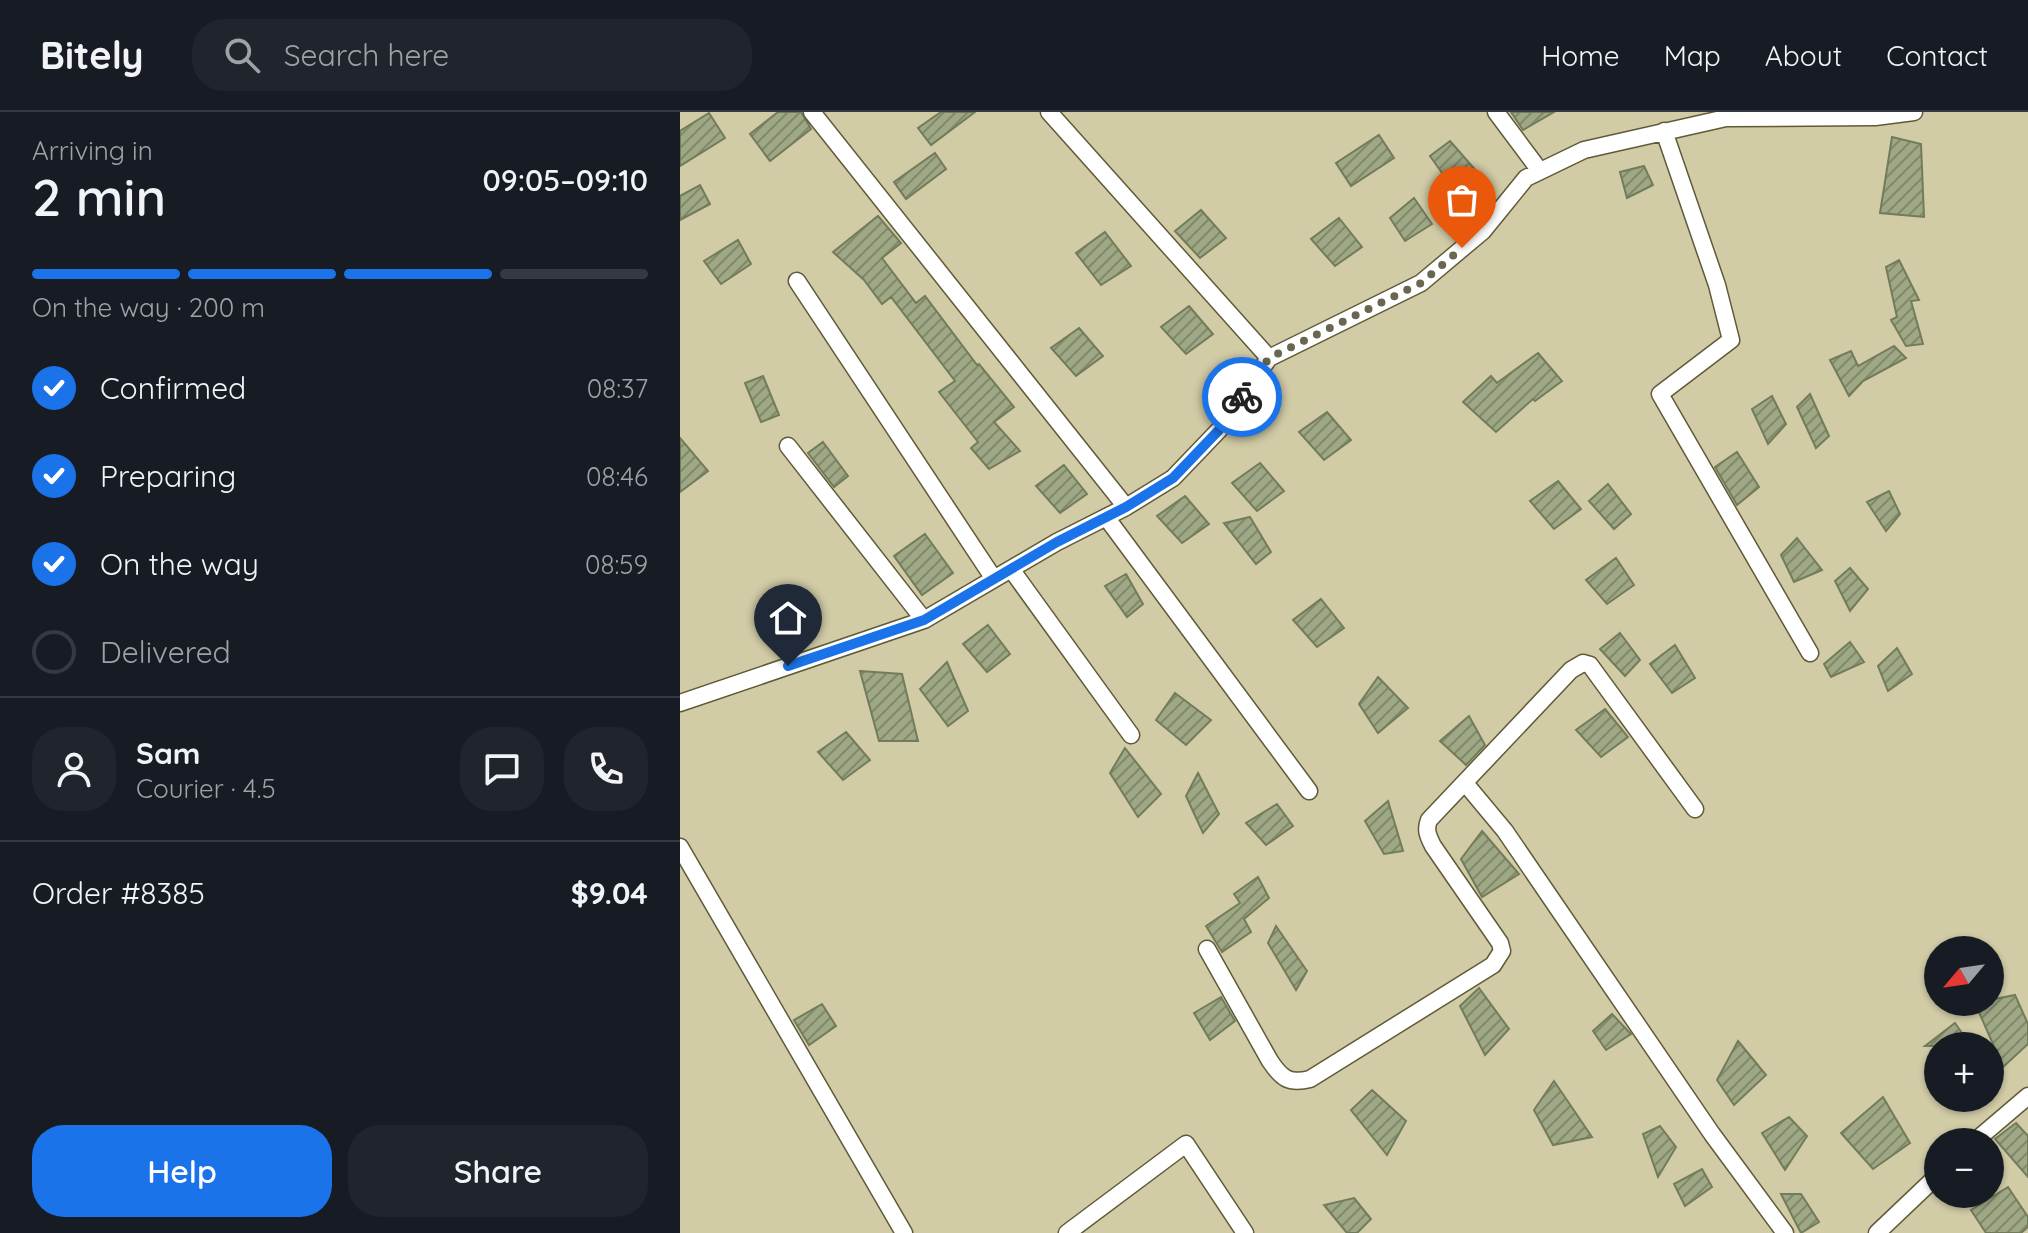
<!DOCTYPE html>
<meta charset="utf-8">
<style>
body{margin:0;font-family:Quicksand,sans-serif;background:#20242c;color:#f1f3f6;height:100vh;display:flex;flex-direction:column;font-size:30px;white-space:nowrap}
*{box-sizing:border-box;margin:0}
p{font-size:26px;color:#9ea1a6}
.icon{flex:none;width:44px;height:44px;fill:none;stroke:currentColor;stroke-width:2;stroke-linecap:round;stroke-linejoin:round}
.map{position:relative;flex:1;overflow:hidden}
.drawer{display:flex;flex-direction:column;background:#171b24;width:680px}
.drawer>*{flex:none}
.needle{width:52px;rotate:241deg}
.fabs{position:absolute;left:1244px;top:824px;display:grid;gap:16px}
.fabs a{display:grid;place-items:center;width:80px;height:80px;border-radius:50%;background:#171b24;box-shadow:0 2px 6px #0004;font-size:40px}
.pin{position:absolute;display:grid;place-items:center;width:68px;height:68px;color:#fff;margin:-82px -34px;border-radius:50% 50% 50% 0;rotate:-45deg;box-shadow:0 0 8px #0007}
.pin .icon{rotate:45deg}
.courier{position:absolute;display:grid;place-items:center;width:80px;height:80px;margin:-40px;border:6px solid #1a73e8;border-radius:50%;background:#fff;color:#222;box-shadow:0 2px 10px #0007}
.headline em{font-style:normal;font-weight:600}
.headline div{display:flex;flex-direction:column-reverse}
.headline{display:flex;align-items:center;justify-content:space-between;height:136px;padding:0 32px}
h1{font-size:52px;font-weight:600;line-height:60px}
.bar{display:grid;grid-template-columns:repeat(4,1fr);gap:12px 8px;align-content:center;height:96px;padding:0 32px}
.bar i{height:10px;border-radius:6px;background:#363941}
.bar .current{background:#1a73e8}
.bar p{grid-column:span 4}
.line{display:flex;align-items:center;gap:20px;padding:0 32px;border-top:2px solid #363941}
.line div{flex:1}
.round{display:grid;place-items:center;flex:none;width:84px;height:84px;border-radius:32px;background:#20242c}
ol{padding:0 32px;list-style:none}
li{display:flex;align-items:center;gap:24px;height:88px}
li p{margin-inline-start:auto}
li .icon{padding:8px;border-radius:50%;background:#1a73e8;color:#fff;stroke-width:4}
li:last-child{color:#9ea1a6}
li i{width:44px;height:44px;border:4px solid #363941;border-radius:50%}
.action{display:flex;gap:16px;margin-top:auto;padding:16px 32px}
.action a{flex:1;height:92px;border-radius:32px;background:#1a73e8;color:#fff;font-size:32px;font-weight:600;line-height:92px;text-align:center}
.action a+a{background:#20242c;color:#f1f3f6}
header{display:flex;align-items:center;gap:48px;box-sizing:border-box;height:112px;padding:0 40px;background:#171b24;border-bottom:2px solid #363941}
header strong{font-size:38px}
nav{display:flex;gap:44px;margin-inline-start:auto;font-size:28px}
.search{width:560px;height:72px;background:#20242c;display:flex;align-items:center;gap:20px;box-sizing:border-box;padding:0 28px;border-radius:32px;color:#9ea1a6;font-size:30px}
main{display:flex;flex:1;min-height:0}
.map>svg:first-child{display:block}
.building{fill:url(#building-hatch);stroke:#727c5a;stroke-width:2}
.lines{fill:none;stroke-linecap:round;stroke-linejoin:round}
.street-casing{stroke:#5f5a38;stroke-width:19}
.street{stroke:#fff;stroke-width:16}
.done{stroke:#6a6750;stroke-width:8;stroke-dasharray:0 14.4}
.route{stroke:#1a73e8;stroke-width:10}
</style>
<header>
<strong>Bitely</strong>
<div class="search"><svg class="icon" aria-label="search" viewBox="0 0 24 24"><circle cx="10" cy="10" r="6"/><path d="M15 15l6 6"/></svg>Search here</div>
<nav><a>Home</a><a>Map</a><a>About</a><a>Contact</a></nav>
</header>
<main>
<section class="drawer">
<div class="headline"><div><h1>2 min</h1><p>Arriving in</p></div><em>09:05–09:10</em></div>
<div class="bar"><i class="current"></i><i class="current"></i><i class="current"></i><i></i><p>On the way · 200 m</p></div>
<ol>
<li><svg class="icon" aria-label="check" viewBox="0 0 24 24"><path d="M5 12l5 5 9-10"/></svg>Confirmed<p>08:37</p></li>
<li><svg class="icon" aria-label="check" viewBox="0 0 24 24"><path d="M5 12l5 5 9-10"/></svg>Preparing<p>08:46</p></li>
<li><svg class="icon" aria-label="check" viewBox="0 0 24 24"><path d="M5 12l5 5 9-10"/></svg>On the way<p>08:59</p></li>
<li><i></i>Delivered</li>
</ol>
<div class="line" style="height:144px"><a class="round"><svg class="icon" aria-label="person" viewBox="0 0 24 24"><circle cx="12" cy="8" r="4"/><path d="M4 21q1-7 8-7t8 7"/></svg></a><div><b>Sam</b><p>Courier · 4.5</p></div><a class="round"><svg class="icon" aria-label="chat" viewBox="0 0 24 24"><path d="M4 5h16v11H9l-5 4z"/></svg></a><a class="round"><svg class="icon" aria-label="phone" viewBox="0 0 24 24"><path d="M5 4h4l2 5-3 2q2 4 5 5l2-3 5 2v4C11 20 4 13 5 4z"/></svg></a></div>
<div class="line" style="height:104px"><div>Order #8385</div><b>$9.04</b></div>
<div class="action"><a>Help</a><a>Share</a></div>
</section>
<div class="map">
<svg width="1348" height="1121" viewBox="0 0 1348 1121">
<defs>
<pattern id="building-hatch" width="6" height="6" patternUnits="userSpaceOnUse" patternTransform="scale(2)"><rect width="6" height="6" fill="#9ea885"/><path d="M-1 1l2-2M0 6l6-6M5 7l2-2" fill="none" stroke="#81896c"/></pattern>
</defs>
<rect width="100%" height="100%" fill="#d1cba6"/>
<path class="building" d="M 98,0 L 121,0 L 131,17 L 90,49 L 70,22 Z
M 261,0 L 295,0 L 251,33 L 238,16 Z
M 831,0 L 874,0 L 843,18 Z
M 29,1 L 45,26 L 0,54 L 0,19 Z
M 699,23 L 714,46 L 671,74 L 656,51 Z
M 1212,25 L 1241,32 L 1244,105 L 1200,101 Z
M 770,29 L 798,61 L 777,82 L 750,44 Z
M 255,41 L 266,57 L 226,87 L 214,70 Z
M 964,54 L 973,73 L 947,86 L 940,60 Z
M 20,73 L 30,92 L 0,108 L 0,84 Z
M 734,86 L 752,112 L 725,129 L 710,106 Z
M 521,98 L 546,126 L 520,146 L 495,119 Z
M 198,104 L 221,131 L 202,146 L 236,191 L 245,184 L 297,253 L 299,252 L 334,295 L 314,310 L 340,339 L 309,357 L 291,336 L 298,330 L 259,280 L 275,269 L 211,185 L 202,192 L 184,168 L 153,140 Z
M 659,106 L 682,135 L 655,154 L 631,127 Z
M 425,120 L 451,154 L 421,173 L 396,141 Z
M 58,128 L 71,152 L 41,172 L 24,149 Z
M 1219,148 L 1239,188 L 1231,189 L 1243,232 L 1226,234 L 1211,208 L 1217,205 L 1206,155 Z
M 509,194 L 533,222 L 506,242 L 481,215 Z
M 399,216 L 423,244 L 396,264 L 371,236 Z
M 1214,234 L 1226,246 L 1183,269 L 1169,284 L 1150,248 L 1171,239 L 1178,254 Z
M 858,241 L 882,269 L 855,289 L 853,287 L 816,320 L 783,290 L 811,264 L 817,271 Z
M 83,264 L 99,303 L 81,310 L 65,271 Z
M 1130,282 L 1149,324 L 1136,336 L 1117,295 Z
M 1092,284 L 1106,312 L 1088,332 L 1072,297 Z
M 647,300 L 671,328 L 644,348 L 619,320 Z
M 0,326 L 28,359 L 0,380 Z
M 143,330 L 168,364 L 154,375 L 128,341 Z
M 1057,340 L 1079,375 L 1057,393 L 1035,355 Z
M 580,351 L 604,379 L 577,399 L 552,371 Z
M 384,353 L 407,382 L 380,401 L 356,374 Z
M 878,369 L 901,397 L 874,417 L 850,389 Z
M 928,372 L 951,402 L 934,417 L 909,389 Z
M 1209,379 L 1220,402 L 1206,419 L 1187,390 Z
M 505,384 L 529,412 L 502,431 L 477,404 Z
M 570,405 L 591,440 L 576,452 L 544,411 Z
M 245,422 L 273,461 L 242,483 L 214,444 Z
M 1117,426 L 1142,458 L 1114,470 L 1101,443 Z
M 936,446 L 954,473 L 927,492 L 906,468 Z
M 1170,456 L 1188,477 L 1170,499 L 1155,469 Z
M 446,462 L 463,492 L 447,505 L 425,474 Z
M 641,487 L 664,516 L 637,535 L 613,508 Z
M 308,513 L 330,542 L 307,560 L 283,532 Z
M 940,521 L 960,548 L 945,564 L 920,537 Z
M 1170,530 L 1184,550 L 1151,565 L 1144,552 Z
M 995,533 L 1015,566 L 992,581 L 970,552 Z
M 1217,536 L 1232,562 L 1208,579 L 1198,554 Z
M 267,550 L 288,599 L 268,614 L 240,577 Z
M 180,559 L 222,562 L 238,629 L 199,629 Z
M 698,565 L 728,596 L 698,621 L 679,592 Z
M 495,581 L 531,608 L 506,633 L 476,608 Z
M 925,597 L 948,625 L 921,645 L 896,618 Z
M 789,604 L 805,633 L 786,653 L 760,629 Z
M 166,620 L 190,648 L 163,668 L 138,640 Z
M 445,636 L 481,682 L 458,705 L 430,661 Z
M 518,661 L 539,702 L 523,721 L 506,684 Z
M 708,689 L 723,739 L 704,742 L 685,709 Z
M 597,692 L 613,714 L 586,733 L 566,711 Z
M 802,719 L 839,762 L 802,785 L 781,747 Z
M 578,765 L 589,786 L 564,807 L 571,820 L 542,840 L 526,814 L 560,791 L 554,782 Z
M 596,814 L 627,859 L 616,878 L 588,831 Z
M 799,876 L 829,917 L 805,943 L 780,894 Z
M 1335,883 L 1348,912 L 1348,932 L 1323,955 L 1295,891 Z
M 541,885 L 555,909 L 530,928 L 514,901 Z
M 142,892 L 156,914 L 129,933 L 114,908 Z
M 932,902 L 951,922 L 926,938 L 913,919 Z
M 1275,911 L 1291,934 L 1245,934 Z
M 1058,929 L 1086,963 L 1054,993 L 1037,968 Z
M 874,969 L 912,1025 L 873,1033 L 854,998 Z
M 692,978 L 726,1009 L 707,1043 L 671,998 Z
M 1203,985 L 1230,1031 L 1193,1057 L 1161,1021 Z
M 1109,1005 L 1127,1024 L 1105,1058 L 1082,1021 Z
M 1336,1011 L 1348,1024 L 1348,1065 L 1315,1027 Z
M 980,1014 L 996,1035 L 978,1065 L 963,1022 Z
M 1022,1057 L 1032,1075 L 1005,1094 L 994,1072 Z
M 1328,1075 L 1348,1105 L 1348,1115 L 1341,1121 L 1306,1121 L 1291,1098 Z
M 1101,1082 L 1121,1082 L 1139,1110 L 1121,1121 Z
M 674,1086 L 691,1107 L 677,1121 L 667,1121 L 644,1093 Z"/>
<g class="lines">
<g class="street-casing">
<path id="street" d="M 132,0 L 446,395
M 369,0 L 589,246
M 816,0 L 860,59
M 984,19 L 1037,173 L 1051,228 L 980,282 L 1130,541
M 117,169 L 314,467
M 108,334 L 244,508
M 426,405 L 629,679
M 331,457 L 451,623
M 0,591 L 244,508 L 377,430 L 446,395 L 493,366 L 539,318 L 589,246 L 741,171 L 803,119 L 846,66 L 904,38 L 1046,6 L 1195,5 L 1234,0
M 785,671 L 825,719 L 1032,1022 L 1105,1121
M 0,735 L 224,1121
M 527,837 L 590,949 C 602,967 609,972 630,967 L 813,853 L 822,839 L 820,831 L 753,734 C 748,724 745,718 749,708 L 891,558 L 903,551 L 910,553 L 1015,697
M 1294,1030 L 1348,984
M 387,1121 L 506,1032 L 565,1121
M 1197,1121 L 1258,1063"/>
</g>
<use href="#street" class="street"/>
</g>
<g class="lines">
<path class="done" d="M 562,285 L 589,246 L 741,171 L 782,136"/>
<path class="route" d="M 108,554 L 244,508 L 377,430 L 446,395 L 493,366 L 539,318 L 562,285"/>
</g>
</svg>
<div class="fabs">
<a><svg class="needle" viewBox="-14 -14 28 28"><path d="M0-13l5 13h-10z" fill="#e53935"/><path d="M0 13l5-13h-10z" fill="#9ea1a6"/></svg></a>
<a>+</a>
<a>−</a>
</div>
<div class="pin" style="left:782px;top:136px;background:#ea580c"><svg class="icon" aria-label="bag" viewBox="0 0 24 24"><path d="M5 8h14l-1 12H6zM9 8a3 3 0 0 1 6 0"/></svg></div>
<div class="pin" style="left:108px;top:554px;background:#1f2937"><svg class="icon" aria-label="home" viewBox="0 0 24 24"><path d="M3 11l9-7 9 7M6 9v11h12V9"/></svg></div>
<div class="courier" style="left:562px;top:285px"><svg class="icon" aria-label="bike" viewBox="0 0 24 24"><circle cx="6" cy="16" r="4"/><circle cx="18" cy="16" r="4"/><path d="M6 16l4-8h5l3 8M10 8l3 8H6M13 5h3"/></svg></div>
</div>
</main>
